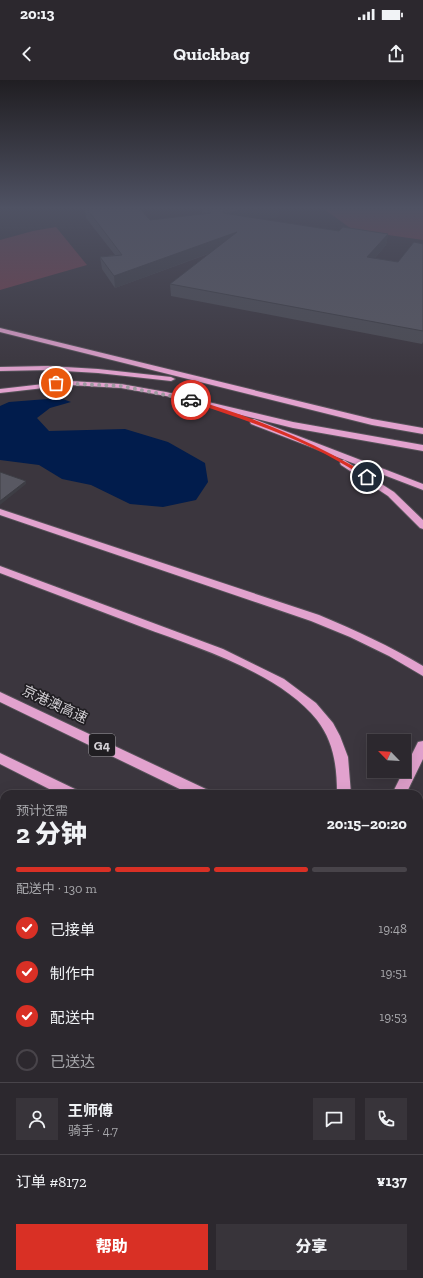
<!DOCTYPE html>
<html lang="zh">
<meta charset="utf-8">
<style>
body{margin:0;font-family:"Zilla Slab","Noto Sans SC",serif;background:#38343a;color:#f1f3f6;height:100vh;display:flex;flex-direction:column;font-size:15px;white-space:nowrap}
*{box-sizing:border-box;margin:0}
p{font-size:13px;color:#a6a6aa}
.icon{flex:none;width:22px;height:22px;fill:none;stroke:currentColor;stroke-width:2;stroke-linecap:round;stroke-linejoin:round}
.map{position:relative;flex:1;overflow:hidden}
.sheet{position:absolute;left:0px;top:710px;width:423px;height:488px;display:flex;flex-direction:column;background:#2c282e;border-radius:12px 12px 0 0;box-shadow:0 4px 16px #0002,0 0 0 1px #48444a}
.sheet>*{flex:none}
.needle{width:26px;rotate:295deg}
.tools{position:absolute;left:367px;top:654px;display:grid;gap:8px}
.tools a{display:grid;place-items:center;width:44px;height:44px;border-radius:0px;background:#2c282e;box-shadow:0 4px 16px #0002,0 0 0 1px #48444a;font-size:20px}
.pin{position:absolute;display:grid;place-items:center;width:34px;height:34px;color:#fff;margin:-17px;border:2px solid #fff;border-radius:50%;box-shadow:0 1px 4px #0007}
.courier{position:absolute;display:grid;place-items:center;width:40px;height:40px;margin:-20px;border:3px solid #d93025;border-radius:50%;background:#fff;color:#222;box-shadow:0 1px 5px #0007}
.overview em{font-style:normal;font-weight:800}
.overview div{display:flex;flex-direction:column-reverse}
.overview{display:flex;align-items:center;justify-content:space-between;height:68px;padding:0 16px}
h1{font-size:26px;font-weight:800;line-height:30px}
.bar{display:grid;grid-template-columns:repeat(4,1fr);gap:6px 4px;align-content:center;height:48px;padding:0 16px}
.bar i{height:5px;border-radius:3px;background:#48444a}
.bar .current{background:#d93025}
.bar p{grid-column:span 4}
.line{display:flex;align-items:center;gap:10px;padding:0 16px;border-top:1px solid #48444a}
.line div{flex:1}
.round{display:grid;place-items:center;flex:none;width:42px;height:42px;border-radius:0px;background:#38343a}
ol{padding:0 16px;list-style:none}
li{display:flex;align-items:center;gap:12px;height:44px}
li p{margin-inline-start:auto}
li .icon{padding:4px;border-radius:50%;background:#d93025;color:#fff;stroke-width:4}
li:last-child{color:#a6a6aa}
li i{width:22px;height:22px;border:2px solid #48444a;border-radius:50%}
.primary-button{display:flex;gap:8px;margin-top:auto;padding:8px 16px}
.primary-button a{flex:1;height:46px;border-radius:0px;background:#d93025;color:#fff;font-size:16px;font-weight:800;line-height:46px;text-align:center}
.primary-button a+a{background:#38343a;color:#f1f3f6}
.status{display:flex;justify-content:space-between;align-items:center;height:28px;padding:0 20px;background:#2c282e;direction:ltr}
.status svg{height:11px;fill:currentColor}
header{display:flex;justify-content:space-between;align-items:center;height:52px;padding:0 16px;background:#2c282e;font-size:18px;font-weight:800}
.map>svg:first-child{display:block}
.green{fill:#743e4c}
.water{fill:#011c4c}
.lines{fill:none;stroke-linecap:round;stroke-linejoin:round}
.highway-tunnel{stroke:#524d55;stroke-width:18;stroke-dasharray:18 9;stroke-linecap:butt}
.highway-casing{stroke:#565259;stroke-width:2}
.highway{fill:#e2a2ce;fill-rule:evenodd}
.highway-bridge-casing{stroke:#565259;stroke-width:20;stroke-linecap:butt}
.highway-bridge{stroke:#e2a2ce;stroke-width:18}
.wall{fill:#4c4c54}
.shaded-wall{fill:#3e3e45}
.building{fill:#585862;stroke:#3e3e45}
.route{fill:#d93025}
.done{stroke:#9e9aa0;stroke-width:4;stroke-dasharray:0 7.2}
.labels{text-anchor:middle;stroke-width:3.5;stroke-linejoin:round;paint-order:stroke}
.shield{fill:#201e22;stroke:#9d9b9f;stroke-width:1}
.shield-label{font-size:13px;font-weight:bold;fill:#d3d0d5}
.street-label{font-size:14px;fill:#d3d0d5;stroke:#201e22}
</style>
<div class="status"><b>20:13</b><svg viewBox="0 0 49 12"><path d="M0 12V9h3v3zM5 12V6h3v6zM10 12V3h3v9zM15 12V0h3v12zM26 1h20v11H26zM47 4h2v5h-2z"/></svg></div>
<header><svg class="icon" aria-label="back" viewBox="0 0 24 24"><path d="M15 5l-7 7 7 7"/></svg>Quickbag<svg class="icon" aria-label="share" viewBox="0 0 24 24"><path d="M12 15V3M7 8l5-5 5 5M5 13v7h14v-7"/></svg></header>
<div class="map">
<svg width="423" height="1198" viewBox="0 0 423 1198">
<rect width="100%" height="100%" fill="#3b363e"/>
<path class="green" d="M 324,129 L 423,129 L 423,160 L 353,150 Z
M 56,147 L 87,185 L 0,210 L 0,160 L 33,151 Z"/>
<path class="water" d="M 60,318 L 71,322 L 50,328 L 37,338 L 49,351 L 125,349 L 168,362 L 205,383 L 208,402 L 196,420 L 163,427 L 130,424 L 91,405 L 62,399 L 39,385 L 0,380 L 0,326 L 9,322 Z"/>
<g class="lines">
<path class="highway-tunnel" d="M 248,1194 L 267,1198"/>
<g class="highway-casing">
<path id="highway" d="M 0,248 L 372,339 L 423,348 L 423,354 L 372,345 L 0,252 Z
M 48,286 L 98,289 L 171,297 L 175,299 L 171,301 L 98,293 L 48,290 L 0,291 L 0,287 Z
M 70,301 L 121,304 L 166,312 L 293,342 L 423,365 L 423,371 L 293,348 L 166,316 L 121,308 L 70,305 L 0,313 L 0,309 Z
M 254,339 L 423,404 L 423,410 L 251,344 L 250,342 L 251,340 Z
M 344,380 L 394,412 L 423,440 L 423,449 L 420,448 L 388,416 L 341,385 L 340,383 L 341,381 Z
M 0,429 L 319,535 C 355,550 390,566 423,586 L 423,596 L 389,576 L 350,557 L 311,541 L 0,435 Z
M 0,486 L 223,569 L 284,599 L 316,623 L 333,643 L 340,656 L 348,677 L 351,714 L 337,714 C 337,687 334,662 317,640 C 280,593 196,567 142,547 C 95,529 47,511 0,493 Z
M 0,612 L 208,710 L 210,714 L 190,714 L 0,622 Z
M 423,661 L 423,679 L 406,714 L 392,714 L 418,662 Z
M 0,673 L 77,710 L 79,714 L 59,714 L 0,684 Z
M 423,776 L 423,796 L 419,798 L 419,777 Z
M 419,819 L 423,820 L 423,835 L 419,834 Z
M 0,944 L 4,946 L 4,964 L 0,962 Z
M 0,1124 L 4,1125 L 4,1145 L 0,1144 Z
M 167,1194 L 188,1194 L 187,1198 L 166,1198 Z
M 238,1194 L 259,1194 L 258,1198 L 237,1198 Z
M 303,1194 L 324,1194 L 323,1198 L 302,1198 Z"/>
</g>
<use href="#highway" class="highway"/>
<g class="highway-bridge-casing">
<path id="highway-bridge" d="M 419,900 L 423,903"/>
</g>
<use href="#highway-bridge" class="highway-bridge"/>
</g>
<path class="wall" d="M 85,129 L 140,129 L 150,140 L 202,134 L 202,129 L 279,129 L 278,137 L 260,139 L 339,151 L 388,154 L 386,165 L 375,178 L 398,182 L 423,164 L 423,262 L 422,264 L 171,216 L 170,204 L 211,173 L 115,208 L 102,189 L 100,177 L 115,175 L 86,138 Z"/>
<path class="shaded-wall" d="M 251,129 L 279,129 L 278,137 L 230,143 L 231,132 Z
M 237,152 L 237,163 L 115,208 L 114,196 Z
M 388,154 L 386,165 L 365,189 L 367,177 Z
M 26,401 L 26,404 L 0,425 L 0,421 Z"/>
<path class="building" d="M 87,129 L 140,129 L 150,140 L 211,133 L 208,129 L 224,129 L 223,133 L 339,151 L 343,147 L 388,154 L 367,177 L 398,182 L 414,162 L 423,164 L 423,251 L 170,204 L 237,152 L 114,196 L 100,177 L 122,175 Z
M 228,129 L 251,129 L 231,132 Z
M 0,392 L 26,401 L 0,421 Z"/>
<linearGradient id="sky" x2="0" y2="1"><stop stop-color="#201e22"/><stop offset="0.43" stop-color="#4f5263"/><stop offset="1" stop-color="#4f5263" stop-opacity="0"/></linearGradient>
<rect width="423" height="297" fill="url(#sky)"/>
<path class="route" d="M 191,319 C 240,333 288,351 333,375 C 345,382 359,388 369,397 L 365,398 C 312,361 250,342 189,321 Z"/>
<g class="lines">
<path class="done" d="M 56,303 L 121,306 L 191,320"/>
</g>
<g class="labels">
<rect class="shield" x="89" y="654" width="26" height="22" rx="3"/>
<g class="shield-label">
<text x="102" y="670">G4</text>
</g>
<g class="street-label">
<text transform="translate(55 624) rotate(25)" y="5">京港澳高速</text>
</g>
</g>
</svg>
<div class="tools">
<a><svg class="needle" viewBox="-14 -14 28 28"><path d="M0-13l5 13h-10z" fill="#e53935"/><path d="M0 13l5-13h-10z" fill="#a6a6aa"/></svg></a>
</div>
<div class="pin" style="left:56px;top:303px;background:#ea580c"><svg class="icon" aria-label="bag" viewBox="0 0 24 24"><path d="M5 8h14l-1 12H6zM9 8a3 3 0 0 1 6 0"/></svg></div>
<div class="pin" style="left:367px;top:397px;background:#1f2937"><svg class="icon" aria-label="home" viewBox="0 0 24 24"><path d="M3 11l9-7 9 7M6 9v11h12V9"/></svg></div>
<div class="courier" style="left:191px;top:320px"><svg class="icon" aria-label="car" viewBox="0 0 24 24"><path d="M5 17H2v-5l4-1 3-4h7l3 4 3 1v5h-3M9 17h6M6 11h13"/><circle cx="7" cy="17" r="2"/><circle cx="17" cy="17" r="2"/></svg></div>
<section class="sheet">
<div class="overview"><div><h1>2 分钟</h1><p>预计还需</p></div><em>20:15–20:20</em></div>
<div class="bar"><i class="current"></i><i class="current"></i><i class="current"></i><i></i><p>配送中 · 130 m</p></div>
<ol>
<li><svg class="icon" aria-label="check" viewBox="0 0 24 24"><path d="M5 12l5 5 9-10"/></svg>已接单<p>19:48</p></li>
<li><svg class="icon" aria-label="check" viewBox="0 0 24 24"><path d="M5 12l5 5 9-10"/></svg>制作中<p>19:51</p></li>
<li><svg class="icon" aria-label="check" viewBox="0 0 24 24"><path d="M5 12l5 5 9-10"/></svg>配送中<p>19:53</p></li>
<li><i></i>已送达</li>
</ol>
<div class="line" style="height:72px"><a class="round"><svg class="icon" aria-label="person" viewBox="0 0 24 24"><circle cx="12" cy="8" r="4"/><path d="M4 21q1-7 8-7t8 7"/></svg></a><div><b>王师傅</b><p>骑手 · 4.7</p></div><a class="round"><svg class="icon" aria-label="chat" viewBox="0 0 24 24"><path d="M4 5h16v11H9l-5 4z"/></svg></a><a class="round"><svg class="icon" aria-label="phone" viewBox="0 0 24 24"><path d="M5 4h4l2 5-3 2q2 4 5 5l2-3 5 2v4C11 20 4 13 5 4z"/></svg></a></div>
<div class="line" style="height:52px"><div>订单 #8172</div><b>¥137</b></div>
<div class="primary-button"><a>帮助</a><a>分享</a></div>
</section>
</div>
